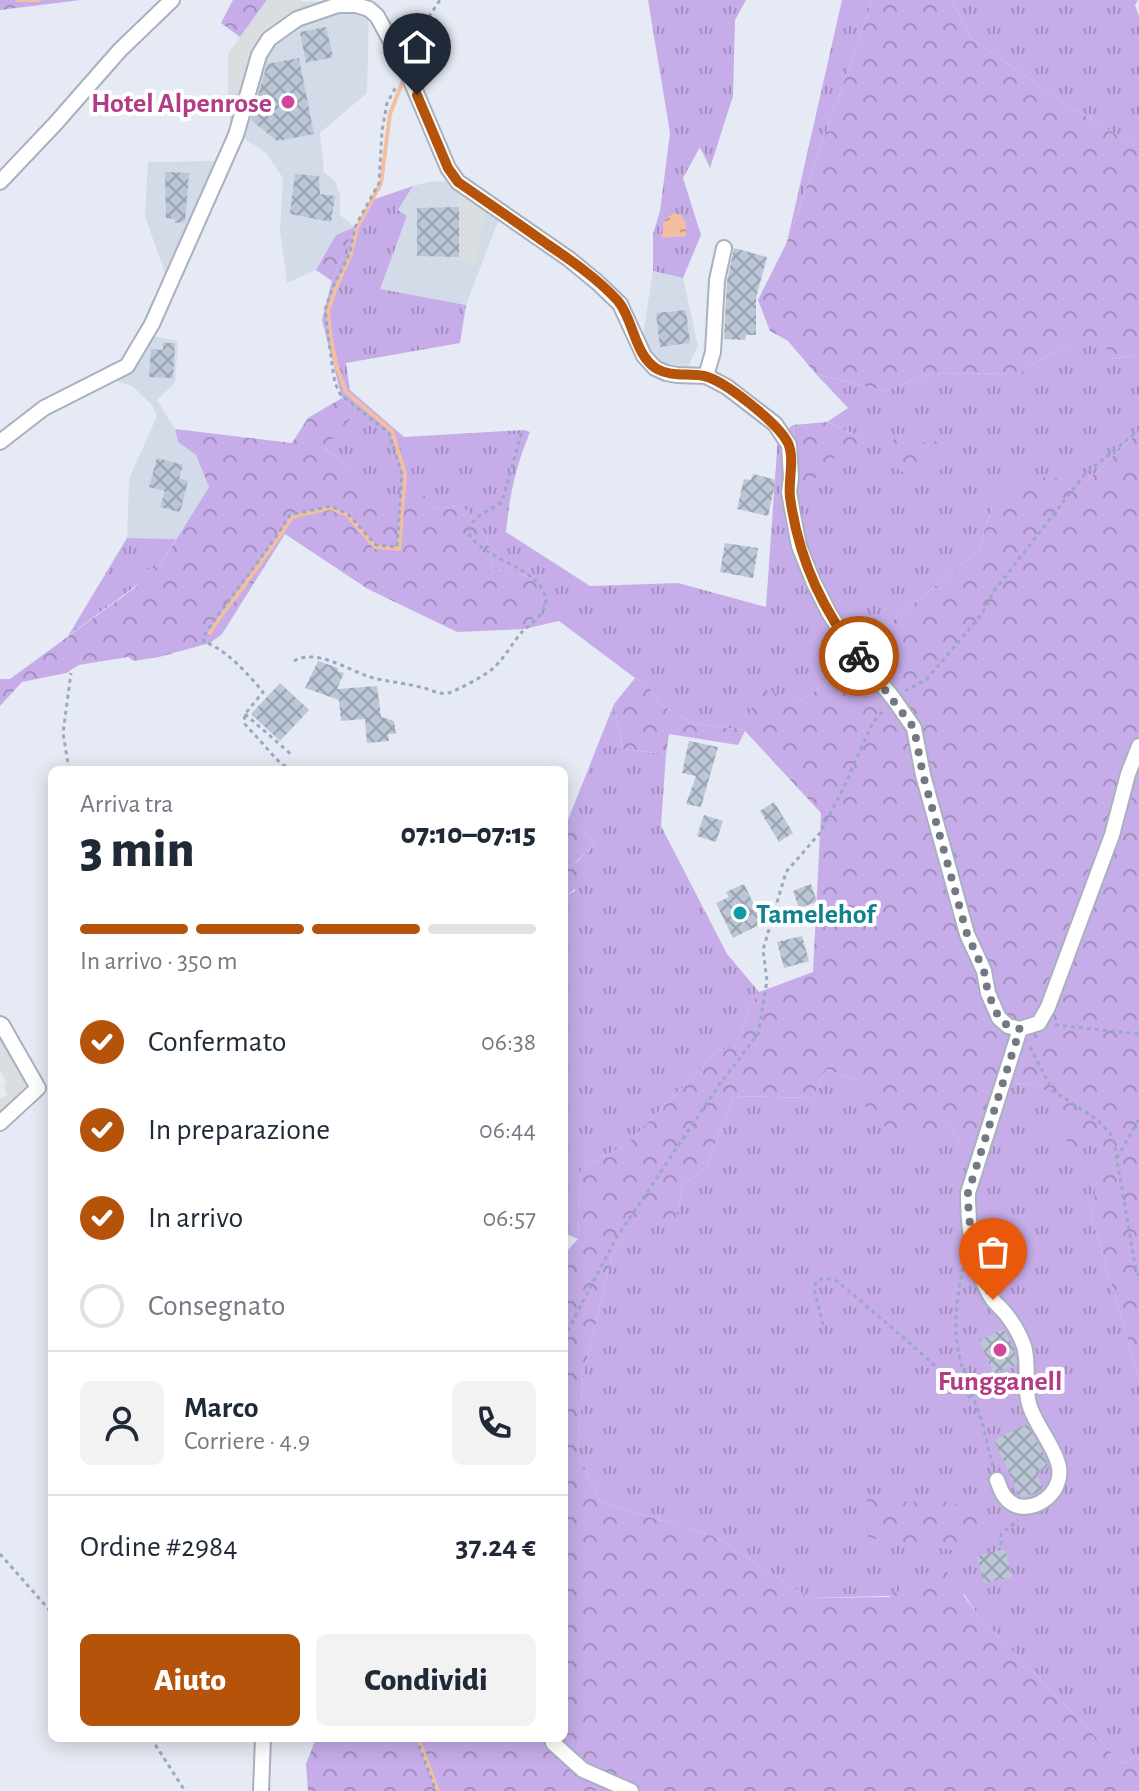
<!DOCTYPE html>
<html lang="it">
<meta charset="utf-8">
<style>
body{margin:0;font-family:"Alegreya Sans",sans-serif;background:#f2f2f3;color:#1f2937;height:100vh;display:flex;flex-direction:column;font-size:30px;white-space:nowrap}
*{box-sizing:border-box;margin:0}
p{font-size:26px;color:#747a83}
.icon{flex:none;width:44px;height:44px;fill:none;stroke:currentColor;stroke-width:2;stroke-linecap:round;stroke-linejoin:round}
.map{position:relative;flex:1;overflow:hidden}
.panel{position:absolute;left:48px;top:766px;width:520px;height:976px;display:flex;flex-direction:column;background:#fff;border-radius:12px;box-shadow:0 4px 20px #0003}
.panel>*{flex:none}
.pin{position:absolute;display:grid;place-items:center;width:68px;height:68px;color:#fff;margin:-82px -34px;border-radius:50% 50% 50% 0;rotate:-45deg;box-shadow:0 0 8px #0007}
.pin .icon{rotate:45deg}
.courier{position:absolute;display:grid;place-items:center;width:80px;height:80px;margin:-40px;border:6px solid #b45309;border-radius:50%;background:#fff;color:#222;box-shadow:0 2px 10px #0007}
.headline em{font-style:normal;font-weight:800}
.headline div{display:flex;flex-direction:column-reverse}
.headline{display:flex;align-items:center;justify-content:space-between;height:136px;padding:0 32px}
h1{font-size:52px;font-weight:800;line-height:60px}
.bar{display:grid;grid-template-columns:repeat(4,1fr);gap:12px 8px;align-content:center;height:96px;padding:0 32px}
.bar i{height:10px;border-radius:6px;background:#e0e1e3}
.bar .selected{background:#b45309}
.bar p{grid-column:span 4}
.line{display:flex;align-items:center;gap:20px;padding:0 32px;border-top:2px solid #e0e1e3}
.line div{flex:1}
.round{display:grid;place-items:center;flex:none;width:84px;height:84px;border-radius:12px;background:#f2f2f3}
ol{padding:0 32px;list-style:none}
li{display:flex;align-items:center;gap:24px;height:88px}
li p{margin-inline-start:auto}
li .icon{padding:8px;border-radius:50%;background:#b45309;color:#fff;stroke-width:4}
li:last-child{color:#747a83}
li i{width:44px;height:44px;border:4px solid #e0e1e3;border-radius:50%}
.button{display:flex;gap:16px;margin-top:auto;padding:16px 32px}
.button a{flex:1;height:92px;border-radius:12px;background:#b45309;color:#fff;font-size:32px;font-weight:800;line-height:92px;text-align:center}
.button a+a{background:#f2f2f3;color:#1f2937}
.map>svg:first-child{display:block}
.residential{fill:#d4dbe8}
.grass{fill:url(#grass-tufts)}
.forest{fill:url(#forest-crowns)}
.parking{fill:#dbdee1}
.water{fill:url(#water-ripples)}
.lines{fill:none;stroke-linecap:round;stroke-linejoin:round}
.stream{stroke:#f3bfa0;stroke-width:4}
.building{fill:url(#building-cross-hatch)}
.minor-casing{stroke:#a8b1bf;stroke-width:18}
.path{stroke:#99a9c2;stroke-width:3;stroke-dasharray:4 4;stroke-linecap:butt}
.minor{stroke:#fff;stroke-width:14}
.done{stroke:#737984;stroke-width:8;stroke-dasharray:0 14.4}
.route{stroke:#b45309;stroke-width:10}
.hotel-dot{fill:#d1479c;stroke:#fff;stroke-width:3}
.culture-dot{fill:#0f9aa8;stroke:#fff;stroke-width:3}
.labels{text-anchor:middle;stroke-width:8;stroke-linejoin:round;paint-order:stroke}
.hotel-label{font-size:28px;font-weight:bold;fill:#b23c85;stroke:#fff;text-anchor:end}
.culture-label{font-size:28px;font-weight:bold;fill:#0d838f;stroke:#fff;text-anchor:start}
</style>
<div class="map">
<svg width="1139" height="1791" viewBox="0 0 1139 1791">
<defs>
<pattern id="grass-tufts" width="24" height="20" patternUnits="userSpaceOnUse" patternTransform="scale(2)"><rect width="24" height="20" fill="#c6adea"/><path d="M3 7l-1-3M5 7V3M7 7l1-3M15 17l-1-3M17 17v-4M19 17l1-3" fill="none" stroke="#a28ebf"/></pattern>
<pattern id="forest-crowns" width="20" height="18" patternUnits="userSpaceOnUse" patternTransform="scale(2)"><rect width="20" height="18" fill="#c6adea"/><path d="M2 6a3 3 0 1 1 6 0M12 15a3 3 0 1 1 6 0" fill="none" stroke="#a28ebf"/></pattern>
<pattern id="water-ripples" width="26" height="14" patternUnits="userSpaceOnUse" patternTransform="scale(2)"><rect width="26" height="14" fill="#f3bfa0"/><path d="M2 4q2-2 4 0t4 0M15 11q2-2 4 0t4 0" fill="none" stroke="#c69c84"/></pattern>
<pattern id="building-cross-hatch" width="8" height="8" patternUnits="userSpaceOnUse" patternTransform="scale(2)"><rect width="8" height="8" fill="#bbc6d6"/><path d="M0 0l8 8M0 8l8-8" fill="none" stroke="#99a2af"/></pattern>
</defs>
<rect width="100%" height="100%" fill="#e6eaf4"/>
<path class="residential" d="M 267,0 L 302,0 L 303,2 L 338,0 L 369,9 L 367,93 L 320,133 L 324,172 L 335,181 L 340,195 L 340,215 L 355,227 L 336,235 L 316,270 L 287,283 L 280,231 L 283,178 L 266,153 L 231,129 L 228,93 L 228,54 Z
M 220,161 L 167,279 L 145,216 L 148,162 Z
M 446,181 L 500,216 L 466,305 L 379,289 L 407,217 L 398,211 L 413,186 L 428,182 Z
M 653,271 L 683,278 L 698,346 L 685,373 L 649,361 L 642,341 Z
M 148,335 L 178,341 L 175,383 L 157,400 L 175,429 L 178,442 L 196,455 L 209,487 L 176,539 L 127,538 L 129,479 L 157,416 L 152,405 L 133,387 L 115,380 Z"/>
<path class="grass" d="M 648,0 L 746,0 L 735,20 L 733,96 L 710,168 L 700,147 L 683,178 L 701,235 L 683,278 L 653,271 L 653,234 L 660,211 L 670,133 Z
M 842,0 L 868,0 L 871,6 L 787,242 Z
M 951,0 L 1138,0 L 1135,5 L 1139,16 L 1139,148 L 1070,107 L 972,39 Z
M 413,186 L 398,210 L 407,216 L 380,289 L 466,305 L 460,343 L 346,363 L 350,390 L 404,437 L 524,430 L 530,432 C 515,469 510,493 506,532 L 590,586 L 678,583 L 766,607 L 778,436 L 793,425 L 796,488 L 828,458 L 860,437 L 827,422 L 848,408 L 816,374 L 885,391 L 932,373 L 1018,374 L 1062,347 L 1104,338 L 1110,359 L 1139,355 L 1139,432 L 1087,481 L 992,508 L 978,551 L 886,626 L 867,657 L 796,703 L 744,730 L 694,724 L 658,703 L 648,685 L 635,678 L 559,621 L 524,629 L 545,606 L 527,576 L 493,569 L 487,537 L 475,525 L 468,511 L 458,506 L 435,509 L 406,485 L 394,524 L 336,456 L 322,447 L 356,413 L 342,398 L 322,320 L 332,281 L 355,227 L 372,200 Z
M 127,538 L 176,539 L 159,567 L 137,585 L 68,636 Z
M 614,704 L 623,749 L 666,754 L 661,826 L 727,954 L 759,992 L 749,1009 L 735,1046 L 718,1051 L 626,1145 L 581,1168 L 578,1239 L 564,1233 L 564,897 L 575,891 L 575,864 L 595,844 L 570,815 Z
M 826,1069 L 856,1080 L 947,1122 L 962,1145 L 1009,1084 L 1036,1083 L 1103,1133 L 1092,1218 L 1139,1379 L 1139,1755 L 1122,1764 L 977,1614 L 964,1594 L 809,1598 L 716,1537 L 600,1502 L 578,1453 L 583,1376 L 612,1256 L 642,1207 L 676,1218 L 683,1185 L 707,1167 L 733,1096 L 813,1098 Z"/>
<path class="forest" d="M 0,0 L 81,0 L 0,10 Z
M 233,0 L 267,0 L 240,37 L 221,23 Z
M 868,0 L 951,0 L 972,39 L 1070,107 L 1139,148 L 1139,355 L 1109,359 L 1104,339 L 1062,347 L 1018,374 L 932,373 L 885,391 L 816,374 L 788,341 L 770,331 L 758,300 L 787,242 L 871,6 Z
M 355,227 L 332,281 L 316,270 L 336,235 Z
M 342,398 L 356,413 L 323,448 L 336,456 L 394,523 L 406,485 L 413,481 L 435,509 L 458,506 L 468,511 L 475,525 L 487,537 L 493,569 C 522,575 538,572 545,606 L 524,629 L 457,632 L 368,589 L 285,534 L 222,634 L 210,643 L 159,657 L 134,661 L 128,657 L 79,665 L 66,673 L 22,682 L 0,706 L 0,679 L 10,679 L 137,586 L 142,570 L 159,567 L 209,487 L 196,455 L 178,442 L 175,429 L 292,443 L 308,418 Z
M 827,422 L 860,437 L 854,459 L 828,458 L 829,470 L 797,489 L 793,425 Z
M 1139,432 L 1139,1379 L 1092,1218 L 1102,1134 L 1079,1149 L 1058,1135 L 1056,1099 L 1036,1083 L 1010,1084 L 975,1147 L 962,1145 L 947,1122 L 919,1143 L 870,1119 L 856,1080 L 826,1069 L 813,1098 L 733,1096 L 707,1167 L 683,1185 L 676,1218 L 658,1222 L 642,1208 L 612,1256 L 583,1376 L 578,1453 L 600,1502 L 716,1537 L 809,1598 L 889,1597 L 941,1564 L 977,1614 L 1122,1764 L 1139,1755 L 1139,1791 L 308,1791 L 306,1764 L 316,1738 L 564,1738 L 564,1254 L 578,1239 L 581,1168 L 626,1145 L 718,1051 L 735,1046 L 749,1009 L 759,992 L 813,972 L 821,813 L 745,731 L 738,745 L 669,734 L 666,754 L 623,749 L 614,704 L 635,678 L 648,685 L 658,703 L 694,724 L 744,730 L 759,687 L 796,703 L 867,657 L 886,626 L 978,551 L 992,508 L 1022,476 L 1087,481 Z
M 902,433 L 916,448 L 928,440 L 939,442 L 941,470 L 922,466 L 908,474 L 883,462 L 892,441 Z
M 570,815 L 595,844 L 575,863 C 580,882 581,887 564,897 L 564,829 Z
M 927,1498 L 984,1511 L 989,1518 L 959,1551 L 868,1538 L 867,1499 L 916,1502 Z"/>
<path class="parking" d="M 267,0 L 302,0 L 303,2 L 270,32 L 243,93 L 228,93 L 228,54 Z
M 457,187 L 486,210 L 475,262 L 465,266 L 459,257 L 459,207 Z
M 0,1035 L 30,1087 L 0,1114 L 0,1099 L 7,1095 L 4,1086 L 7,1083 L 0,1071 Z"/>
<path class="water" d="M 674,213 L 681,215 L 686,224 L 686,236 L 662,238 L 664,220 Z"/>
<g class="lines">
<path class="stream" d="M 17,0 L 39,0
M 210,633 C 219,616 232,602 244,586 C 260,563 277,541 292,517 L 330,508 L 347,515 L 375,547 L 399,549 L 405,474 L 392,431 L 346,392 L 336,364 L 330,333 L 328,311 L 335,290 L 351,254 L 357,228 L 381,183 L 390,114 L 404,78
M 418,1738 L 438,1791"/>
</g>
<path class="building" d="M 326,27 L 333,57 L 306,63 L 300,32 Z
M 299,58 L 314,134 L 277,141 L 251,120 L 267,64 Z
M 165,172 L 189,173 L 185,222 L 175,223 L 175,219 L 166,218 Z
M 295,174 L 319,176 L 320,194 L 335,196 L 331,222 L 290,214 Z
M 459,207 L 459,257 L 417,256 L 417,208 Z
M 734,248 L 767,257 L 756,298 L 756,335 L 746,335 L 745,340 L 724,339 L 727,281 Z
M 686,310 L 690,343 L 660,347 L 656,313 Z
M 163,343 L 175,343 L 173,378 L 149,377 L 151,349 L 163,350 Z
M 157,458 L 183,465 L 179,478 L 188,481 L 180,512 L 160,507 L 165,491 L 149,487 Z
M 753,474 L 776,480 L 768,516 L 737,509 L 744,479 L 751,480 Z
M 725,543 L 758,548 L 753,578 L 720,572 Z
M 318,661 L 338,668 L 337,671 L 344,673 L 337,689 L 377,686 L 381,717 L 394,721 L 396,734 L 388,734 L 389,741 L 367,743 L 365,719 L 341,721 L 339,700 L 305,688 Z
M 280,683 L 309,710 L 280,741 L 251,714 Z
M 689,741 L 718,747 L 701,807 L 686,804 L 696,776 L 682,773 Z
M 774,802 L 793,833 L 779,842 L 760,811 Z
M 704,815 L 723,821 L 716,842 L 697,836 Z
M 744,884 L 763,923 L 733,938 L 716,903 L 729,897 L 726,892 Z
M 811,884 L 817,902 L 799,908 L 793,891 Z
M 802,936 L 809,961 L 784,968 L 777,942 Z
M 1004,1329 L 1014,1349 L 1017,1364 L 994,1374 L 979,1340 Z
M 1027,1424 L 1043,1453 L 1048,1467 L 1036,1472 L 1043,1488 L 1037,1493 L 1024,1497 L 1020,1496 L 994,1440 Z
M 1005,1549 L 1012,1577 L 984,1583 L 977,1556 Z"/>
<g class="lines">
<g class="minor-casing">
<path id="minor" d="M 0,182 L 55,124 L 120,50 L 172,0
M 706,376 L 713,352 L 717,280 L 724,248
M 0,442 L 44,408 L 127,366 L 152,324 L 236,135 L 259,55 L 269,39 L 297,19 L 338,5 L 356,5 L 369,9 L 377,16 L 406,69 L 448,168 L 458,182 L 569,259 L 597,282 L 620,304 L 644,356 L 655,368 L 666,373 L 677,375 L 706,376 L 727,387 L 775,424 L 789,445 L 791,478 L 789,492 L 794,520 L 799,546 L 813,581 L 829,613 L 846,640 L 893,698 L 914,728 L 923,775 L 967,934 L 984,971 L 988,993 L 999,1018 L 1008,1026 L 1020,1029 L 1039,1023 L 1048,1007 L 1112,835 L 1128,774 L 1139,746
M 0,1024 L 2,1025 L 38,1088 L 0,1123
M 997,1480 C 999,1485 1001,1492 1005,1497 C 1024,1522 1068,1495 1058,1463 C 1052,1443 1037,1427 1030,1407 C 1023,1388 1030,1366 1024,1346 C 1020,1335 1013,1323 1006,1314 C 1002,1309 997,1305 993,1300 C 973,1270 968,1228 968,1193 L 1020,1029
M 552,1738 L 553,1743 L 583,1770 L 631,1791
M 261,1791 L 263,1738"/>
</g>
<path class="path" d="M 412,53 L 420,30 L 440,0
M 294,661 C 316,648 348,670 370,677 C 387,682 406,683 424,688 C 432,690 439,695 448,693 C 458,690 482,677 491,670 C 503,661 512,643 522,632 C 533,621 552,610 544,593 C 532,565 486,561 468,533 C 472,515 488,512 502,502 L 522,431
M 905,691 L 927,679 L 982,614 L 994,591 L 1085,474 L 1139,430
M 245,714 L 293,756
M 69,770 L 63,733 L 71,673
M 293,770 L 281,764 L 244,723 L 245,714 L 263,692 C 250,676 225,648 204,642 L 203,637 C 231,595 264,557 290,515 L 331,506 L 348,514 L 376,545 L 397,547 L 402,474 L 389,433 L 340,394 L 335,383 L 332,365 L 325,310 L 332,289 L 350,253 L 355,227 L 379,183 L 382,131 L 387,103 L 397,85
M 1055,1025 L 1139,1034
M 1030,1047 L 1052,1090 L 1099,1121 L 1113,1137 L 1135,1265 L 1139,1276
M 1117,1158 L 1139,1119
M 963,1268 C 957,1295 953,1326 959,1354 C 963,1374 972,1393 979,1413 C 985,1430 988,1449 993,1466
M 823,1325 L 814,1288 L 816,1282 C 823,1277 828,1278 837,1281 L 904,1338 L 974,1401
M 564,1338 L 615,1240 L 719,1085 L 758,1034 L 767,981 L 763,950 L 786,872 L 820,833 L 843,789 L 872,724 L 884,709
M 1001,1545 L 1001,1534 L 1018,1520
M 0,1554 L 52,1613
M 151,1738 L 185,1791
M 416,1738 L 436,1791"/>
<use href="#minor" class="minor"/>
</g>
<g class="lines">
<path class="done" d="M 859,656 L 914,728 L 923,775 L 967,934 L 984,971 L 988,993 L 999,1018 L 1008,1026 L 1020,1029 L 968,1193 C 968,1233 977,1264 993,1300"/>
<path class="route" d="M 417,95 L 448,168 L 458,182 C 488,203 518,223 547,244 C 572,261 598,279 618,301 C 634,320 634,355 657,369 C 671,377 688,373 704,376 C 724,380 779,424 788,443 C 795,459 788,480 790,497 C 798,556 821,609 859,656"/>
</g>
<g class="hotel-dot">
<circle cx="288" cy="102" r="8"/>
<circle cx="1000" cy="1350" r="8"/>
</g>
<circle class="culture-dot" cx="740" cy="913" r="8"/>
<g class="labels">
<g class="hotel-label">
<text x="272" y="112">Hotel Alpenrose</text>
<text x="1000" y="1390" text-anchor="middle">Fungganell</text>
</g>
<g class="culture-label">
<text x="756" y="923">Tamelehof</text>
</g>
</g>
</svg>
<div class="pin" style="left:993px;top:1300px;background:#ea580c"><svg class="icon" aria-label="bag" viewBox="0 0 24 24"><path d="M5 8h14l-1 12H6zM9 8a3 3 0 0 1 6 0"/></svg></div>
<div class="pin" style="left:417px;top:95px;background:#1f2937"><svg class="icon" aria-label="home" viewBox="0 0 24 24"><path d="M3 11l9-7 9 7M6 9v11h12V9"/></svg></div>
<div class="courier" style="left:859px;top:656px"><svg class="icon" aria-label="bike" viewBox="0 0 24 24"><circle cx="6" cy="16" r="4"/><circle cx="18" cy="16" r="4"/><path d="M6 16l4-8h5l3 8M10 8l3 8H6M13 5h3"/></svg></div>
<section class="panel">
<div class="headline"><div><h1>3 min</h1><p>Arriva tra</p></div><em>07:10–07:15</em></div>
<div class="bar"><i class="selected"></i><i class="selected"></i><i class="selected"></i><i></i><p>In arrivo · 350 m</p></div>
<ol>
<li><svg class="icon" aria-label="check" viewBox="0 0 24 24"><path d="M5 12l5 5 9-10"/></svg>Confermato<p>06:38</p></li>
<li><svg class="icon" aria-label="check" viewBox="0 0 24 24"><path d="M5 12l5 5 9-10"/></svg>In preparazione<p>06:44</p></li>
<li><svg class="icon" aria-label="check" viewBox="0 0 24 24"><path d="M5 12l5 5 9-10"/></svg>In arrivo<p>06:57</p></li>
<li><i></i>Consegnato</li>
</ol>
<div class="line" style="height:144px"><a class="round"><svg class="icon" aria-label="person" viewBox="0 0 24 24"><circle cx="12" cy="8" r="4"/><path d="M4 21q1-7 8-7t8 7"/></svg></a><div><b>Marco</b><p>Corriere · 4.9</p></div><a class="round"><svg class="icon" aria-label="phone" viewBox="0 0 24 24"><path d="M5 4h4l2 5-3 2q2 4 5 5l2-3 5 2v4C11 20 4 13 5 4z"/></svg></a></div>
<div class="line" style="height:104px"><div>Ordine #2984</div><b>37.24 €</b></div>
<div class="button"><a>Aiuto</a><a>Condividi</a></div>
</section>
</div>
